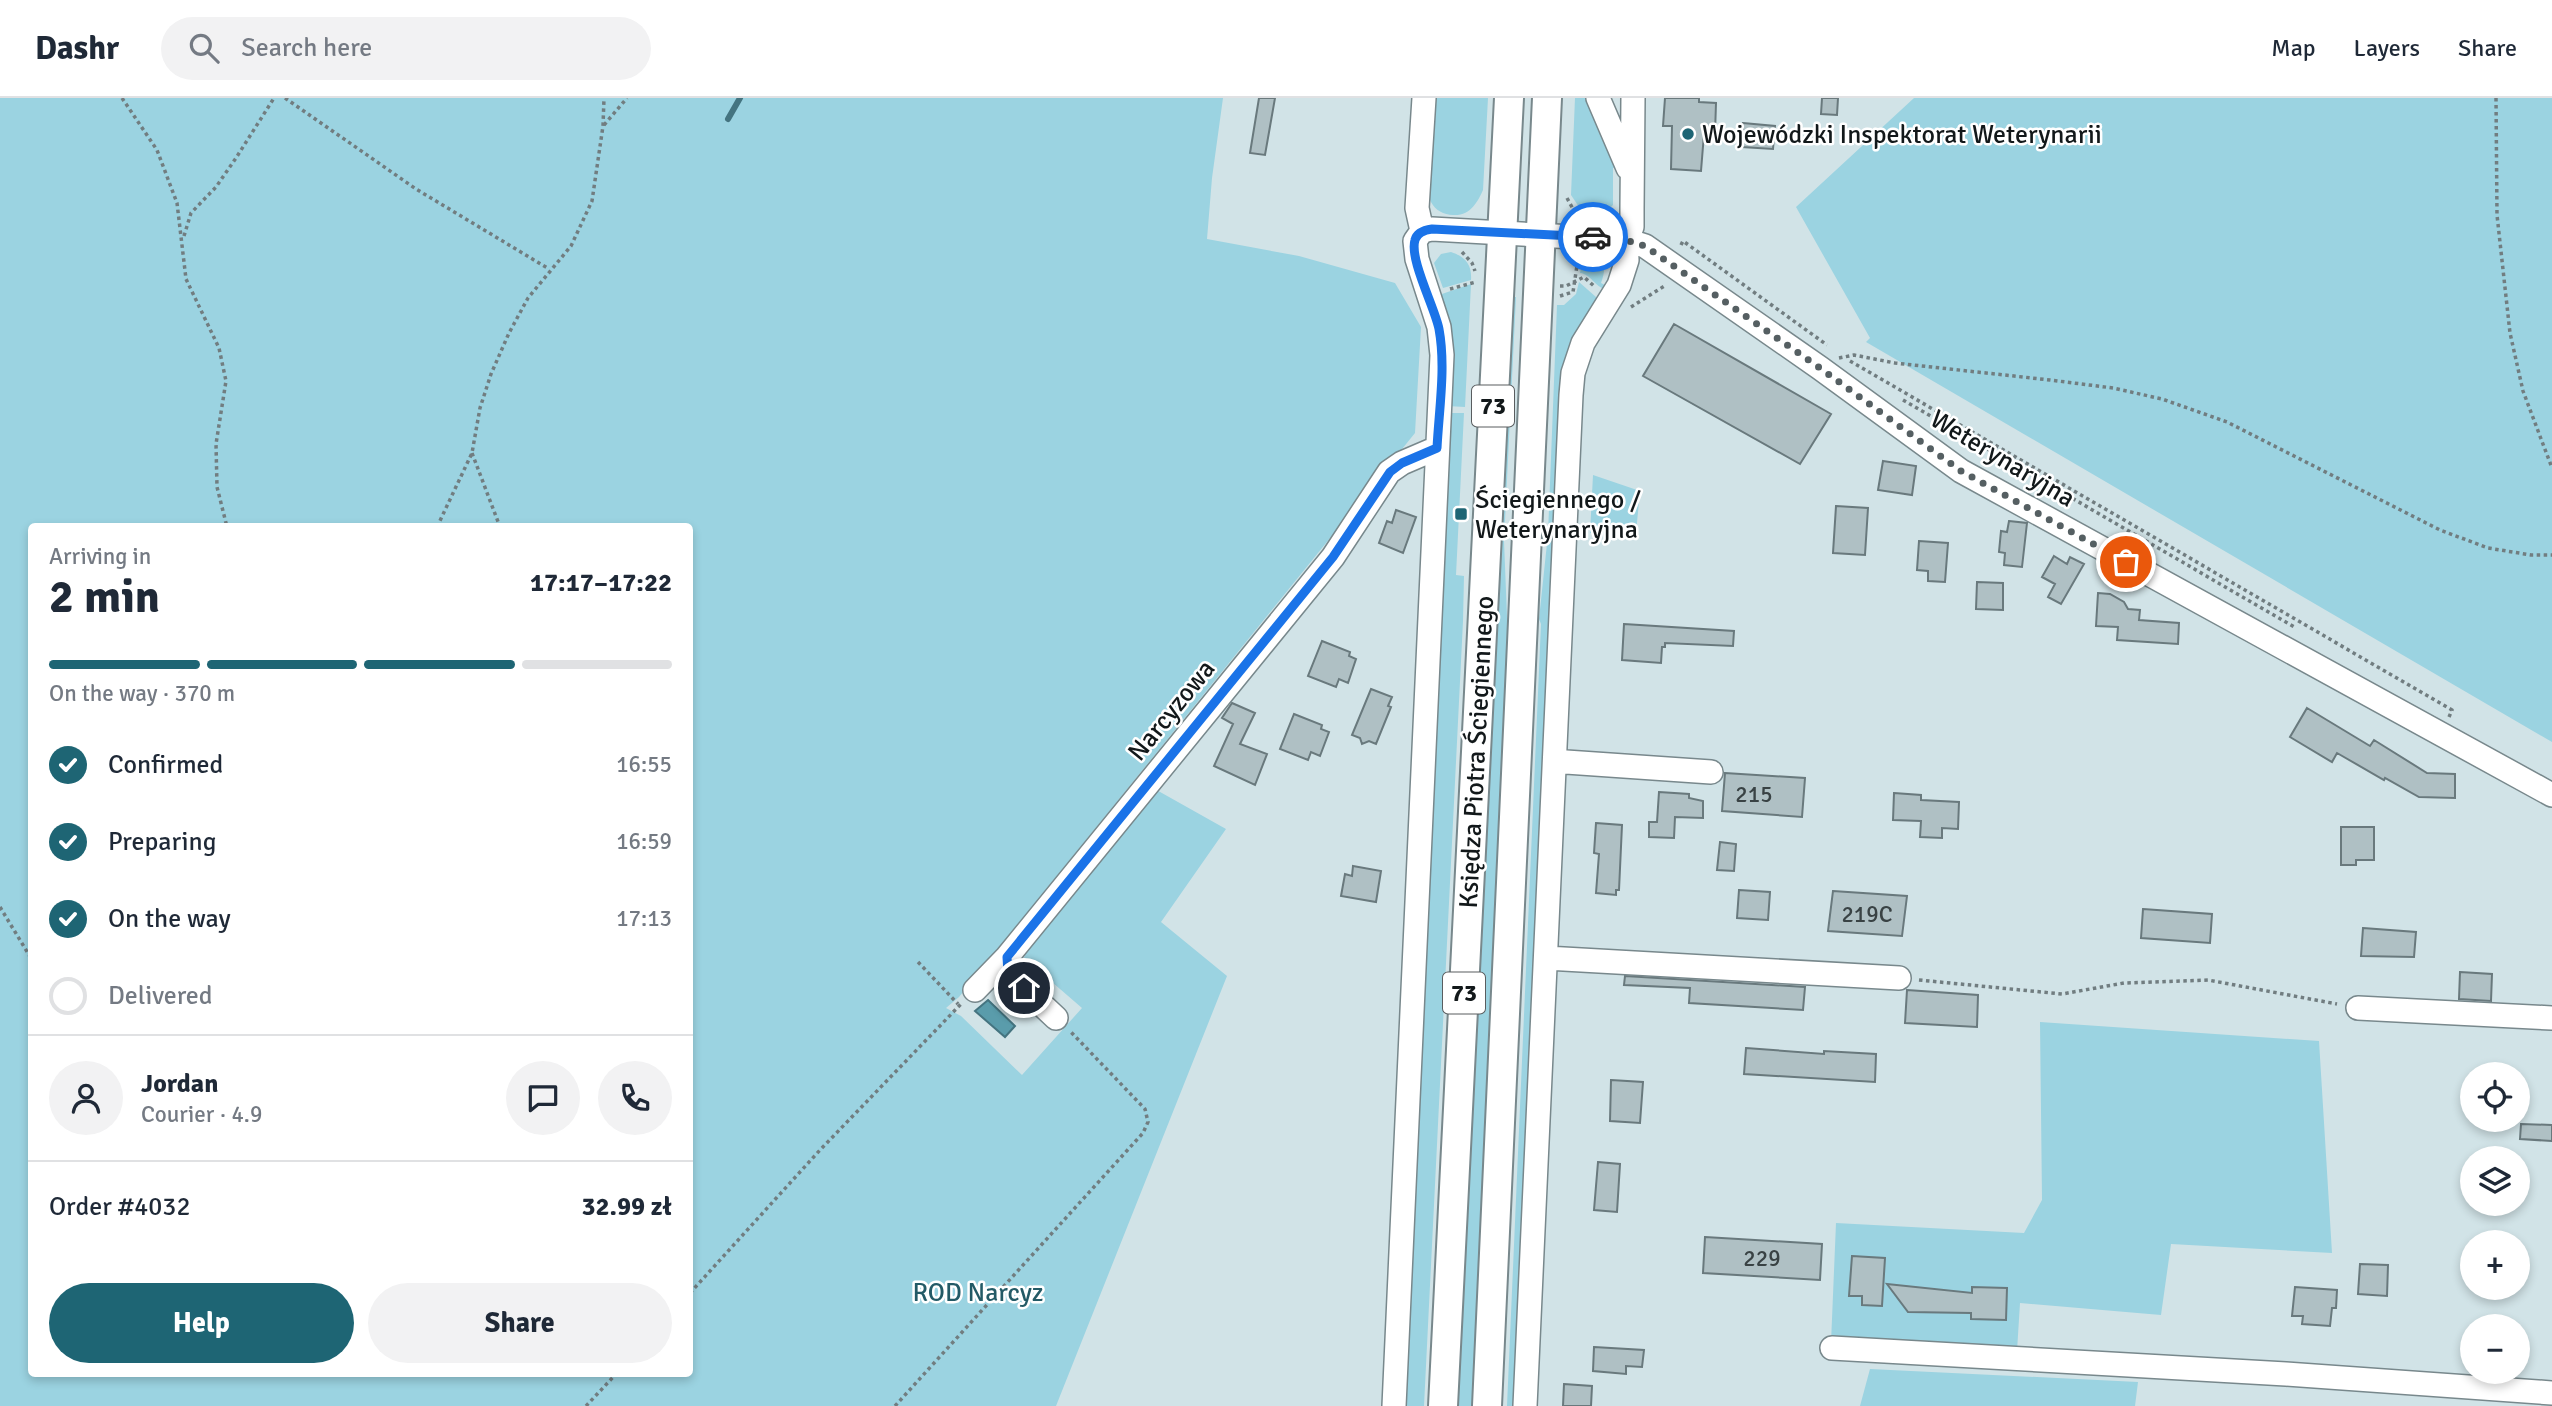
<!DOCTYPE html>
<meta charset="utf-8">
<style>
body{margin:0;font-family:Signika,sans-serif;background:#f2f2f3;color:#1f2937;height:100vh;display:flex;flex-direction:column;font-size:26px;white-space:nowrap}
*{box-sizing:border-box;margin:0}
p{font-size:23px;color:#747a83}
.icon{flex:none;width:38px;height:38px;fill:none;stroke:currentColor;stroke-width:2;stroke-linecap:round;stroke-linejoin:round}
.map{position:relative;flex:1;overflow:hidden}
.details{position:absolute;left:28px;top:425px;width:665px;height:854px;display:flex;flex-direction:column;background:#fff;border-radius:7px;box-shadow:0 4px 10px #0003}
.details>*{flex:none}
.fabs{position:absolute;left:2460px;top:964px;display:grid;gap:14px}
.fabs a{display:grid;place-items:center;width:70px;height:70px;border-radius:50%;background:#fff;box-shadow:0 4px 10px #0003;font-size:35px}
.pin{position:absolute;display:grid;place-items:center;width:60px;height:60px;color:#fff;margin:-30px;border:4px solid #fff;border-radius:50%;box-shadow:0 2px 7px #0007}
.courier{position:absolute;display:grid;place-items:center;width:70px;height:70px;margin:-35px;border:5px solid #1a73e8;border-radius:50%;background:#fff;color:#222;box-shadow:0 2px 9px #0007}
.headline em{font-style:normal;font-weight:700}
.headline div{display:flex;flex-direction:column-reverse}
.headline{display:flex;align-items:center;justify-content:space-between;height:119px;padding:0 21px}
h1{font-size:46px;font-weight:700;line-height:52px}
.bar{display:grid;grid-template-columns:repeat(4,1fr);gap:10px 7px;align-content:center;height:84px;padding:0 21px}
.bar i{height:9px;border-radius:5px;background:#e0e1e3}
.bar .selected{background:#1e6574}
.bar p{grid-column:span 4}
.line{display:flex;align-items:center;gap:18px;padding:0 21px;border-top:2px solid #e0e1e3}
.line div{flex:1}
.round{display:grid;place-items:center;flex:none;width:74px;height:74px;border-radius:37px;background:#f2f2f3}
ol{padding:0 21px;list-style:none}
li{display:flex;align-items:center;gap:21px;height:77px}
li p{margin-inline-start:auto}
li .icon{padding:7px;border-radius:50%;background:#1e6574;color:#fff;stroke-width:4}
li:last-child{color:#747a83}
li i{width:38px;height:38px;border:4px solid #e0e1e3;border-radius:50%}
.primary-button{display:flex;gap:14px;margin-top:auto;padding:14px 21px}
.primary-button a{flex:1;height:80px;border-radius:42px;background:#1e6574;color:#fff;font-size:28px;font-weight:700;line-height:80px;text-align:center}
.primary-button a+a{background:#f2f2f3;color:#1f2937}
header{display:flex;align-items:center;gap:42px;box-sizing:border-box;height:98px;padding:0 35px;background:#fff;border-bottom:2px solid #e0e1e3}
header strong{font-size:33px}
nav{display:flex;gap:38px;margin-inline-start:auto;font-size:24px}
.search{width:490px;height:63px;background:#f2f2f3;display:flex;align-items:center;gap:18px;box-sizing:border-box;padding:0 24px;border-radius:38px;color:#747a83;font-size:26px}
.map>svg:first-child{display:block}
.green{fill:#9bd3e1;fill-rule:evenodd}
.water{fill:#5a9cab;stroke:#447480;stroke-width:2}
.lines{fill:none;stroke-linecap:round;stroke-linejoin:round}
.stream{stroke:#447480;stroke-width:6}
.building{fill:#afc0c4;stroke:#69797d;stroke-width:2}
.minor-casing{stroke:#78888c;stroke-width:26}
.major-casing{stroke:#78888c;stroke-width:32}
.path{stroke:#717d80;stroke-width:3.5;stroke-dasharray:3.5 3.5;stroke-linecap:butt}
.minor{stroke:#fff;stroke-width:23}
.major{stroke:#fff;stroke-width:28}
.done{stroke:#555f62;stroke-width:7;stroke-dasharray:0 12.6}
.route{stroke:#1a73e8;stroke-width:9}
.poi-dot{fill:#1e6574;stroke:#fff;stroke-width:2.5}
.labels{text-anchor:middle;stroke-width:5;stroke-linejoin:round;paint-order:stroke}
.number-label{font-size:23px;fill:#394244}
.shield{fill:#fff;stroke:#595d5f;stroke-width:2}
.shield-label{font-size:24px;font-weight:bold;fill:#12181a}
.poi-label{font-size:26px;fill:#12181a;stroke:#fff;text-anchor:start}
.street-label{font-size:26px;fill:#12181a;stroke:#fff}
.park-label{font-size:26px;fill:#235a66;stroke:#fff}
</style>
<header>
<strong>Dashr</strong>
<div class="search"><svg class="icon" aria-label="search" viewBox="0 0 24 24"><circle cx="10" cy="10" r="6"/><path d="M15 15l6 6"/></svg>Search here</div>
<nav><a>Map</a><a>Layers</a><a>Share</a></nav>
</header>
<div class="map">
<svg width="2552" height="1308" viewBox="0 0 2552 1308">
<rect width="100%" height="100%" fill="#d1e3e7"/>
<path class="green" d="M 0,0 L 1223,0 L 1212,80 L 1207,141 L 1299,158 L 1395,185 L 1421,229 L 1415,335 L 959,899 L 946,910 L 961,918 L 1022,977 L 1082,910 L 1038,872 L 1030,878 L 1024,872 L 1023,862 L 1028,851 L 1153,690 L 1226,731 L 1161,824 L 1227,878 L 1056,1308 L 0,1308 ZM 32,429 L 690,429 L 690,1276 L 32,1276 Z
M 1436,0 L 1488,0 L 1483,92 C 1478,103 1471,118 1453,117 C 1444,117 1435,112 1431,104 C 1424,90 1434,19 1436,0 Z
M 1575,0 L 1590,0 L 1620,69 L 1613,70 L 1613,107 L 1602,118 L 1592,118 L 1581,112 L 1571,97 Z
M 1914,0 L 2552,0 L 2552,644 L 1866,244 L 1870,240 L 1796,109 Z
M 1451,154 C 1466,159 1472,167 1471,182 L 1443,190 L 1434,165 L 1441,156 Z
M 1589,158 C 1607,159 1606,171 1601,185 L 1607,188 L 1605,191 C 1595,189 1591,176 1580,175 L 1583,160 Z
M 1579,184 L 1596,199 L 1597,203 L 1583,225 L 1516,1308 L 1507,1308 L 1541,526 L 1539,521 L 1548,436 L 1557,207 L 1564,207 L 1576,196 Z
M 1471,186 L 1465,309 L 1447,308 L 1439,197 Z
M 1512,199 L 1516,199 L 1504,443 L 1508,544 L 1505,616 L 1474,1308 L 1457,1308 Z
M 1447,315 L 1464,315 L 1456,477 L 1464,478 L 1463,523 L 1424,1308 L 1403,1308 Z
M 1593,377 L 1640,393 L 1636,435 L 1590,435 Z
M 2040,924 L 2319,943 L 2332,1155 L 2171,1146 L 2161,1217 L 2020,1205 L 2017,1253 L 1831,1245 L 1836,1125 L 2024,1135 L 2042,1102 Z
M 1870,1271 L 2138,1284 L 2135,1308 L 1860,1308 Z"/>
<path class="water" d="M 988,902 L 1015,928 L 1005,939 L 975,913 Z"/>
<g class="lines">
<path class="stream" d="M 728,21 L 740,0"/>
</g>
<path class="building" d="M 1259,0 L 1275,0 L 1265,57 L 1250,55 Z
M 1665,0 L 1699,0 L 1699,4 L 1716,5 L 1715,36 L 1704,36 L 1701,73 L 1671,71 L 1672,28 L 1663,28 Z
M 1822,0 L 1838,0 L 1837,17 L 1821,16 Z
M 1743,25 L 1775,28 L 1773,51 L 1742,49 Z
M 1674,226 L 1831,316 L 1800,366 L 1643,278 Z
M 1883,363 L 1916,368 L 1912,397 L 1878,392 Z
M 1836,408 L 1868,410 L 1865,457 L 1833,455 Z
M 1396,412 L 1416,419 L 1403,455 L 1379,445 L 1387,423 L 1392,425 Z
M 2009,423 L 2027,425 L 2022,469 L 2004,467 L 2005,455 L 1999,454 L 2001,433 L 2007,434 Z
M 1919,443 L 1948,445 L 1945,484 L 1928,483 L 1928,473 L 1917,472 Z
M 2054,458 L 2067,466 L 2070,459 L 2084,466 L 2061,506 L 2048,499 L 2055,486 L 2042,479 Z
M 1977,484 L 2003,485 L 2003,512 L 1976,511 Z
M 2098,495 L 2110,496 L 2124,504 L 2128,511 L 2140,512 L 2139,522 L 2179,525 L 2178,546 L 2117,542 L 2118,529 L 2096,528 Z
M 1624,526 L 1734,533 L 1733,548 L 1665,545 L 1665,549 L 1662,549 L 1661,565 L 1622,562 Z
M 1322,543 L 1350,554 L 1349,558 L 1356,561 L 1348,585 L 1339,581 L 1336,589 L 1308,578 Z
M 1371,591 L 1392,599 L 1388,608 L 1391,609 L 1376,646 L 1369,643 L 1362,646 L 1360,640 L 1352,637 Z
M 1232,605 L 1255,615 L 1240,646 L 1267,656 L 1255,687 L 1214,668 L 1233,626 L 1222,620 Z
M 2307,610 L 2370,648 L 2374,642 L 2427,675 L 2455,676 L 2455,700 L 2419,699 L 2385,680 L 2384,682 L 2337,655 L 2332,664 L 2290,639 Z
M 1294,616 L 1322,627 L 1321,631 L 1329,634 L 1320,658 L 1311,654 L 1308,662 L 1280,651 Z
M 1725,675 L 1805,680 L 1802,719 L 1722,713 Z
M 1659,694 L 1689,696 L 1689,700 L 1703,703 L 1703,720 L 1675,719 L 1674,740 L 1649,739 L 1649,724 L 1657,724 Z
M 1894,695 L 1921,697 L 1921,702 L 1959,704 L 1958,731 L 1942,730 L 1942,740 L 1920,739 L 1921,723 L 1893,722 Z
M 1596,725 L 1622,727 L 1619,792 L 1616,792 L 1616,797 L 1596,795 L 1599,756 L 1594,755 Z
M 2341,729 L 2374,729 L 2374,762 L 2356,762 L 2356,767 L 2341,767 Z
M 1720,744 L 1736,746 L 1734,773 L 1717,772 Z
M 1353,768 L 1381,773 L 1376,804 L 1341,798 L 1345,776 L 1352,778 Z
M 1739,792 L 1770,794 L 1768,822 L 1737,820 Z
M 1833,793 L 1907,798 L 1902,838 L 1828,833 Z
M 2143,811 L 2212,816 L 2210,845 L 2141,840 Z
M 2363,830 L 2416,834 L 2414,859 L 2361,858 Z
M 2460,874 L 2492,876 L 2491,903 L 2459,901 Z
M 1625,878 L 1805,889 L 1803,912 L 1689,905 L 1690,890 L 1624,887 Z
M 1907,892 L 1978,897 L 1977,929 L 1905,925 Z
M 1746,950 L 1824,956 L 1824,953 L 1876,956 L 1875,984 L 1744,976 Z
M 1611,982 L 1643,984 L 1640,1025 L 1610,1023 Z
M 2521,1026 L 2552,1027 L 2552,1043 L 2520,1041 Z
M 1598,1064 L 1620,1066 L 1617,1114 L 1594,1112 Z
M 1705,1139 L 1822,1146 L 1820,1182 L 1703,1175 Z
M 1852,1158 L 1885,1160 L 1882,1208 L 1862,1207 L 1862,1198 L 1849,1198 Z
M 2360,1166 L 2388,1167 L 2387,1198 L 2358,1196 Z
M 1887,1186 L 1972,1195 L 1972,1189 L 2007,1190 L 2006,1222 L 1971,1221 L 1971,1215 L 1908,1214 Z
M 2295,1189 L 2337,1192 L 2336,1210 L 2332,1210 L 2330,1228 L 2302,1226 L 2303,1218 L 2292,1218 Z
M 1594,1249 L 1644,1252 L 1642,1269 L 1626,1268 L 1626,1276 L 1593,1273 Z
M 1564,1286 L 1592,1288 L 1591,1308 L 1563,1308 Z"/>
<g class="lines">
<g class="minor-casing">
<path id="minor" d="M 1598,0 L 1628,70
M 1422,133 L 1417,110 L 1424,0
M 1566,664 L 1711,674
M 1546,860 L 1899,880
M 975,892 L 1007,859
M 2358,910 L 2552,920
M 1056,920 L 1008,875 L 1007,859 L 1333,459 L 1389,374 L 1402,365 L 1437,350
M 1832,1250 L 2286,1276 L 2552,1295
M 1394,1308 L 1442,257 L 1439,229 L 1417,161 L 1415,143 L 1422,133 L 1432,131 L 1626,142 L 1645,148 L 1820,270 L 1961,373 L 2552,697
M 1525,1308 L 1571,297 L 1573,275 L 1583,245 L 1619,187 L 1627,162 L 1626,142 L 1632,129 L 1632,111 L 1633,0"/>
</g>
<g class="major-casing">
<path id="major" d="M 1443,1308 L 1509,0
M 1487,1308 L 1547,0"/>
</g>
<path class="path" d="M 122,0 L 157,52 L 177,105 L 186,181 L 219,250 L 226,283 L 216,346 L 217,389 L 227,429
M 285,0 L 416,91 L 549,171
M 2496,0 L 2497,117 L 2510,235 L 2523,293 L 2552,370
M 604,27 L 627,0
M 1567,100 L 1573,111 L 1582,118
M 184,138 L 191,115 L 216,89 L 236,60 L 274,0
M 1681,147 L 1683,143 L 1827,247
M 1462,154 L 1472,165 L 1475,173
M 1560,188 L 1566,188 L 1584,179 L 1595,189
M 1450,191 L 1476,184
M 1560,198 L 1573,194 L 1578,161
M 1631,209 L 1666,187
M 1839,260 L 1854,257 L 1895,265 L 2050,282 L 2113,290 L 2162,301 L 2227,324 L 2440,432 L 2488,450 L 2531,457 L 2552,457
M 1850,263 L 2452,612 L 2449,619
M 1903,302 L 2296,530
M 472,355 L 500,429
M 437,429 L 472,355 L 480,310 L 491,276 L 509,235 L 528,200 L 571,148 L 592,103 L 603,28 L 604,0
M 0,809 L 32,862
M 918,864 L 958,906
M 1919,882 L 2062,896 L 2124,885 L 2208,882 L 2337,906
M 690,1195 L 820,1052 L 961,906
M 586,1308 L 616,1276
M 895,1308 L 1143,1035 L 1148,1024 L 1145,1011 L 1070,933"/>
<use href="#minor" class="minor"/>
<use href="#major" class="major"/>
</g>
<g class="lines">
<path class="done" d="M 1593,139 L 1626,142 L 1645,148 L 1820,270 L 1961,373 L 2126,464"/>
<path class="route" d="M 1024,890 L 1008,875 L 1007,859 L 1333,459 L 1390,374 L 1402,365 L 1437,350 C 1439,311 1446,269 1439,231 C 1435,210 1409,161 1415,142 C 1417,134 1425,132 1432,131 L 1593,139"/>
</g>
<g class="poi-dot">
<circle cx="1688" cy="36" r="7"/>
<rect x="1454" y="409" width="14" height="14" rx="3.5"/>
</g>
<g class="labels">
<g class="number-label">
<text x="1754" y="704">215</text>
<text x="1867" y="824">219C</text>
<text x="1762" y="1168">229</text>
</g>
<g class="shield">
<rect x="1472" y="287.5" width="42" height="41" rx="5"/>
<rect x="1443" y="874.5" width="42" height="41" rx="5"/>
</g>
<g class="shield-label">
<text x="1493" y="316">73</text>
<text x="1464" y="903">73</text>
</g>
<g class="poi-label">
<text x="1702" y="45">Wojewódzki Inspektorat Weterynarii</text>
<text x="1475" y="410">Ściegiennego /<tspan x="1475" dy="30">Weterynaryjna</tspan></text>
</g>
<g class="street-label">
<text transform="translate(2003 360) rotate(31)" y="9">Weterynaryjna</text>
<text transform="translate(1171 612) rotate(-51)" y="9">Narcyzowa</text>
<text transform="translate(1476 654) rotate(-87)" y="9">Księdza Piotra Ściegiennego</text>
</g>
<g class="park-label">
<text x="978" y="1203">ROD Narcyz</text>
</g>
</g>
</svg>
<div class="fabs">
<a><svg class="icon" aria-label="locate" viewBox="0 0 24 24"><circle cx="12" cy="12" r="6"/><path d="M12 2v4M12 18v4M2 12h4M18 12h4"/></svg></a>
<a><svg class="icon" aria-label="layers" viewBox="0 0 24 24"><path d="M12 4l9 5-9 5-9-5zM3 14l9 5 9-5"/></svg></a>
<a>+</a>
<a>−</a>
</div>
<div class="pin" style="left:2126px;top:464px;background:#ea580c"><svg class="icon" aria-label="bag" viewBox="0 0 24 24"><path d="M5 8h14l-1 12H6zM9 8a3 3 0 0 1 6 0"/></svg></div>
<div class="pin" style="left:1024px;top:890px;background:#1f2937"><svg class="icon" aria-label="home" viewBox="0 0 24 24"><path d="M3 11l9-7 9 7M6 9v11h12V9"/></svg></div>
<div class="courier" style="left:1593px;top:139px"><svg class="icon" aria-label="car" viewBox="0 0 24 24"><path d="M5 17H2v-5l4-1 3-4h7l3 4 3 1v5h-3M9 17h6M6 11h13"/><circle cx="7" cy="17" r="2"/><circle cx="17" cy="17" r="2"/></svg></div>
<section class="details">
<div class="headline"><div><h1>2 min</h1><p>Arriving in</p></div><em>17:17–17:22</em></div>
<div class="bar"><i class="selected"></i><i class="selected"></i><i class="selected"></i><i></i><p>On the way · 370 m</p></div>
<ol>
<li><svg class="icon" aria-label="check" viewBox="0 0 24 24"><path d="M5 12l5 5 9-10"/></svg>Confirmed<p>16:55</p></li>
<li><svg class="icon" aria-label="check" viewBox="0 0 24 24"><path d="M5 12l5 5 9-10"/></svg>Preparing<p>16:59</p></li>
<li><svg class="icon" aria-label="check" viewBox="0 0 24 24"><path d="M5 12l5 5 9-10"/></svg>On the way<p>17:13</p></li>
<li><i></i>Delivered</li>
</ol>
<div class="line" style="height:126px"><a class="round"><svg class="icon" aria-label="person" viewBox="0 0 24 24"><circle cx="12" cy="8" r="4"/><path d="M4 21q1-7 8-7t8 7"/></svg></a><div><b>Jordan</b><p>Courier · 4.9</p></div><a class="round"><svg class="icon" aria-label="chat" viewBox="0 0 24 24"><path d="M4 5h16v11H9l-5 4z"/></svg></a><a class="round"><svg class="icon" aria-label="phone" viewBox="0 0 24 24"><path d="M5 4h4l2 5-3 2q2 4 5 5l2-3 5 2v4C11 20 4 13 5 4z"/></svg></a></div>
<div class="line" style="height:91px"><div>Order #4032</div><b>32.99 zł</b></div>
<div class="primary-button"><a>Help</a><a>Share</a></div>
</section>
</div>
